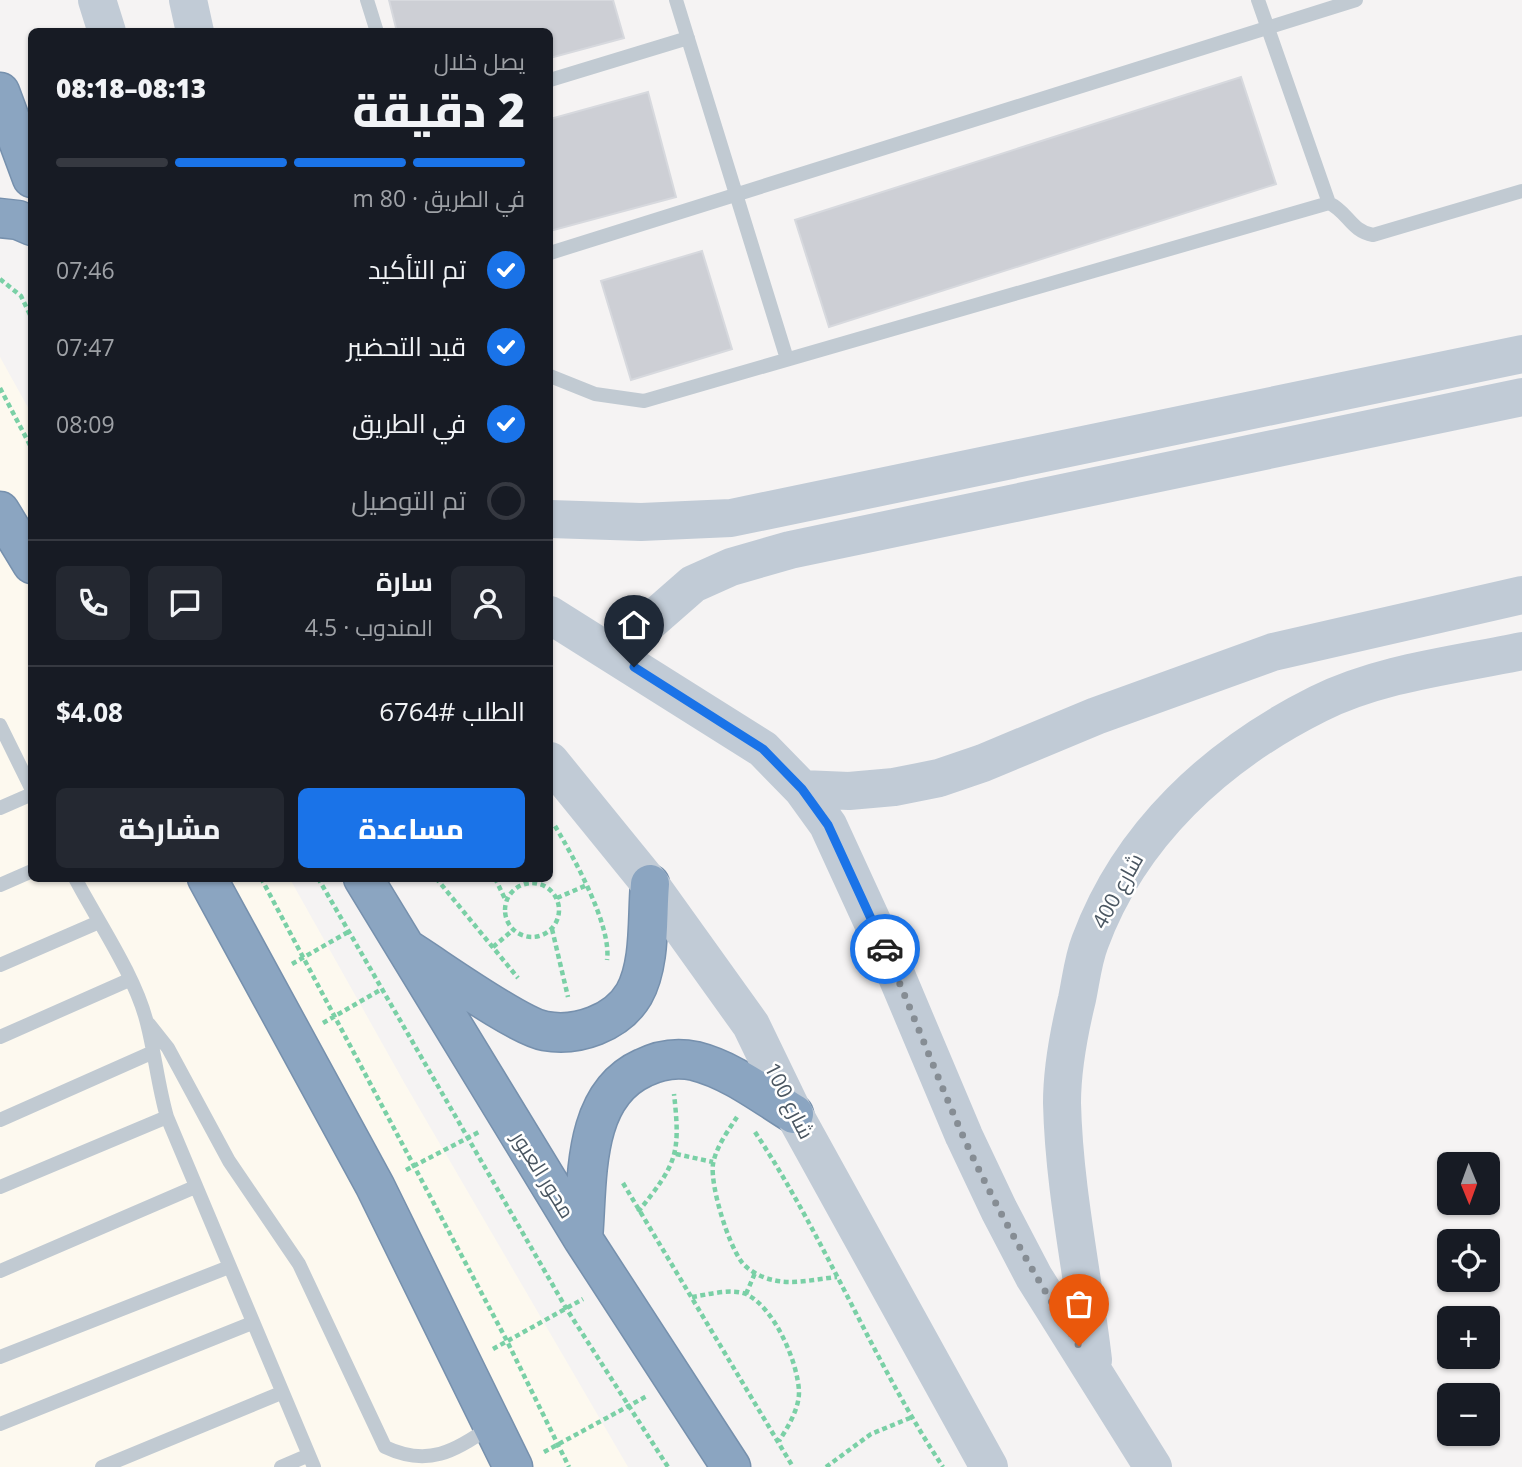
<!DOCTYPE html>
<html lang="ar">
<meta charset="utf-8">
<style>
body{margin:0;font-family:"Open Sans",Cairo,sans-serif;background:#242831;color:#f1f3f6;direction:rtl;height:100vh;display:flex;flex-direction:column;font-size:26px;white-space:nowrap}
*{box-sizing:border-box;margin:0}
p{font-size:23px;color:#9ea1a6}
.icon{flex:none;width:38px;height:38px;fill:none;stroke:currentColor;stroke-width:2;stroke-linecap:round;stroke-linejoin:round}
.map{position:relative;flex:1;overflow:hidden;direction:ltr}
.details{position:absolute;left:28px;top:28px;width:525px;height:854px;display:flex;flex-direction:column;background:#171b24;border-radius:10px;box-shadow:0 2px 5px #0004;direction:rtl}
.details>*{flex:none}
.needle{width:46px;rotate:179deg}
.fabs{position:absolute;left:1437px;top:1152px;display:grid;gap:14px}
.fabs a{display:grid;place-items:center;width:63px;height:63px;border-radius:10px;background:#171b24;box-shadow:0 2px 5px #0004;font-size:35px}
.pin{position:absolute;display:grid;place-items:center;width:60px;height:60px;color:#fff;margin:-72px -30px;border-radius:50% 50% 50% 0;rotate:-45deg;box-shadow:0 0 7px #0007}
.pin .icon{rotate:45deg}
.courier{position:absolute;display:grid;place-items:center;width:70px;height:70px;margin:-35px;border:5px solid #1a73e8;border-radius:50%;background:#fff;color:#222;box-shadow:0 2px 9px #0007}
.head em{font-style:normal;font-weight:800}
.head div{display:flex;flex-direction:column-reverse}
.head{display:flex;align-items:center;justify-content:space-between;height:119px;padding:0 28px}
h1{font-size:46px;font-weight:800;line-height:52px}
.bar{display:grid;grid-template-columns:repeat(4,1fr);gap:10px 7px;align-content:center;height:84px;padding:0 28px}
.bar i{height:9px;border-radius:5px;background:#363941}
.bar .active{background:#1a73e8}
.bar p{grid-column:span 4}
.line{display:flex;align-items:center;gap:18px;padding:0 28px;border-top:2px solid #363941}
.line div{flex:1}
.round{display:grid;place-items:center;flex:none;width:74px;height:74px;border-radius:10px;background:#242831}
ol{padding:0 28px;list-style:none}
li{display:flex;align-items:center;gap:21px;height:77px}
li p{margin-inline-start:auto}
li .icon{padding:7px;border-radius:50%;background:#1a73e8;color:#fff;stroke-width:4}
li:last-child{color:#9ea1a6}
li i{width:38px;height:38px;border:4px solid #363941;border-radius:50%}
.action{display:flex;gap:14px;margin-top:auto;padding:14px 28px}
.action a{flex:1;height:80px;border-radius:10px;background:#1a73e8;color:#fff;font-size:28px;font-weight:800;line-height:80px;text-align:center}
.action a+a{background:#242831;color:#f1f3f6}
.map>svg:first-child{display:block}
.commercial{fill:#fdf9ef}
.building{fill:#cdcfd5;stroke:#d7d9de;stroke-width:2}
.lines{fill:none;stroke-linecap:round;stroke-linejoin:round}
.highway-casing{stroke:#7690ad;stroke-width:41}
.path{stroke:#7ad0a6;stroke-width:4.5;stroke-dasharray:5 3.5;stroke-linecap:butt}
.lane{stroke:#c1cad2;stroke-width:14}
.secondary{stroke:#c1cbd6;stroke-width:38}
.highway{stroke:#8ba5c1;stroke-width:38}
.done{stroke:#868d94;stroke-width:7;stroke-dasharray:0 12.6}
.route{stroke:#1a73e8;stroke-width:9}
.labels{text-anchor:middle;stroke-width:5;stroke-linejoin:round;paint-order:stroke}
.street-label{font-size:21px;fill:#4a5661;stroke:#fff}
</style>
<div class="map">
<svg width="1522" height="1467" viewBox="0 0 1522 1467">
<rect width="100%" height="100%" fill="#f5f3f3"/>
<path class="commercial" d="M 0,357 L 31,413 L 32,878 L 290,879 L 405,1084 L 628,1467 L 0,1467 Z"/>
<path class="building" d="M 389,0 L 613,0 L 624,38 L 550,58 L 550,32 L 397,32 Z
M 1241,77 L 1276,184 L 829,327 L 795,220 Z
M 648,92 L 676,197 L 550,231 L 550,119 Z
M 702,251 L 732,349 L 631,380 L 601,281 Z"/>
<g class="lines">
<g class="highway-casing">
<path id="highway" d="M 0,92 L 32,178
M 0,218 L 18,220 L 32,226
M 0,511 L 32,564
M 207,878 L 375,1186 L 513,1467
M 363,878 L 583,1239 L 731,1467
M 407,949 C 436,967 517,1026 545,1031 C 577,1037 617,1023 634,994 C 651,964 647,918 650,884
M 583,1239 C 588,1181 581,1096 643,1068 C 659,1060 677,1057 695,1061 C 731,1070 763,1095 794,1114"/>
</g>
<path class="path" d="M 0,279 L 21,296 L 32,319
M 0,388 L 32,449
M 555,826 C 573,856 612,926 607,960
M 261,878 L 507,1341 L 569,1467
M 318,878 L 566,1308 L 668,1467
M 436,878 L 518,978
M 495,878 L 506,901
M505 910a27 27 0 1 1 54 0a27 27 0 1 1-54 0Z
M 557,898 L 587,885
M 552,929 L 568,997
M 493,947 L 513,930
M 292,964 L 348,932
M 323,1023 L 382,989
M 737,1117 C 728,1131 716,1147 713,1164 C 710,1186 728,1243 741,1261 C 747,1270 762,1278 773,1280 C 793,1285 816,1279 837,1277
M 755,1132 C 826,1239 872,1360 943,1467
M 676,1154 L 713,1162
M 406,1170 L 479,1132
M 623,1183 L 793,1467
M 638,1212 C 676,1164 681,1156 674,1094
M 746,1294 L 755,1273
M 692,1297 C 706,1295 731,1288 746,1294 C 774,1307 798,1362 799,1392 C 799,1409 788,1427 779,1441
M 493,1349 L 583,1299
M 544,1452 L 647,1396
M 826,1467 L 871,1434 L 910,1418"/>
<path class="lane" d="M 367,0 L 377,32
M 676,0 L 787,359
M 1258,0 L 1329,203
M 550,80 L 688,38
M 550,253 L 1356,0
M 550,376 L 595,394 L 644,401 L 1329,203 C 1348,212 1351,231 1373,235 L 1522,191
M 0,725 L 32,790
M 0,808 L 32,794
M 75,878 C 98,922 135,975 147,1023 C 155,1054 158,1086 167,1117 L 314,1467
M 0,885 L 32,871
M 0,965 L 99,922
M 149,1024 L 168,1048 L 229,1161 L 299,1264 L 385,1447 C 427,1467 455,1452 491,1426
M 0,1037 L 129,980
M 0,1120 L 151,1053
M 0,1187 L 167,1117
M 0,1271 L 195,1187
M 0,1357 L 229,1267
M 0,1424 L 252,1323
M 102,1467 L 281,1393
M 281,1467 L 309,1455"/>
<path class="secondary" d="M 97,0 L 107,32
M 188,0 L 195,32
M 550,519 L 641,522 L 731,518 L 1522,354
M 550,615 L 763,749 L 802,789 L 828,825 L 889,958 L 964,1136 L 999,1210 L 1034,1277 L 1153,1467
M 613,654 L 693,584 L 731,567 L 790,550 L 1522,397
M 550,761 L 650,884 L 751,1025 L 794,1114 L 989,1467
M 802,789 L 849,791 L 894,787 L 939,778 L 983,763 L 1096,716 L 1273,652 L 1522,595
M 1093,1360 C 1083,1275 1064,1189 1062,1103 C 1062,1069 1069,1032 1077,999 C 1081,980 1083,960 1090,942 C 1130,834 1216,755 1318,704 C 1380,673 1455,665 1522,651"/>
<use href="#highway" class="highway"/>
</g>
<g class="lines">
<path class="done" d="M 885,949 C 912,1011 936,1074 963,1136 C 996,1209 1036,1278 1079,1346"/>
<path class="route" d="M 634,667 L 763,749 L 802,789 L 828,825 L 885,949"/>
</g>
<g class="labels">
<g class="street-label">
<text transform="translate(1118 891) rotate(-61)" y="7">شارع 400</text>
<text transform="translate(789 1101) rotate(63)" y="7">شارع 100</text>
<text transform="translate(543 1175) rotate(58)" y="7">محور العبور</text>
</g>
</g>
</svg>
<div class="fabs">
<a><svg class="needle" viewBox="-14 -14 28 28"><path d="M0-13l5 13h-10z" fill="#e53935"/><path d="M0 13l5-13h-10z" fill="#9ea1a6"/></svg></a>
<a><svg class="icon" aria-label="locate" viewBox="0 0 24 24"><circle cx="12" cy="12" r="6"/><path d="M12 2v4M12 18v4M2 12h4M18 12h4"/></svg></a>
<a>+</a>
<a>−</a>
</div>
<div class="pin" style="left:1079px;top:1346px;background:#ea580c"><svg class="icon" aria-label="bag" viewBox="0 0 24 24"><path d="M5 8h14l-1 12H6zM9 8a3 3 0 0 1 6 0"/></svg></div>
<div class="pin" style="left:634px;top:667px;background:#1f2937"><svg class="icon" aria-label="home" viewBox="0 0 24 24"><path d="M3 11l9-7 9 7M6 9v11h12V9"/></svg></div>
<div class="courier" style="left:885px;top:949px"><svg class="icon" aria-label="car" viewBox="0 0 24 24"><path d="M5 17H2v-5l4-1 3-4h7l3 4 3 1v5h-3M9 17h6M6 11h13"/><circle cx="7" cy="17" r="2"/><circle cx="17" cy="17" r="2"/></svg></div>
<section class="details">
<div class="head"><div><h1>2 دقيقة</h1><p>يصل خلال</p></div><em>08:13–08:18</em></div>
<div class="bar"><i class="active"></i><i class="active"></i><i class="active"></i><i></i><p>في الطريق · 80 m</p></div>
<ol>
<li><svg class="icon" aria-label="check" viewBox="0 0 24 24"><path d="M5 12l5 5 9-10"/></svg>تم التأكيد<p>07:46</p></li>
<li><svg class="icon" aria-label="check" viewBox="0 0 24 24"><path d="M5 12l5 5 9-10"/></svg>قيد التحضير<p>07:47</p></li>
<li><svg class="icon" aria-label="check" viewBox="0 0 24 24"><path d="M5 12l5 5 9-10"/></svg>في الطريق<p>08:09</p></li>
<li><i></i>تم التوصيل</li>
</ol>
<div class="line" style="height:126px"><a class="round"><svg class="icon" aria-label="person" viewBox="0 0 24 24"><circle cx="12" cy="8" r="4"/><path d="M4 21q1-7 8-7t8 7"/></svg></a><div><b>سارة</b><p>المندوب · 4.5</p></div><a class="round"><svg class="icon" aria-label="chat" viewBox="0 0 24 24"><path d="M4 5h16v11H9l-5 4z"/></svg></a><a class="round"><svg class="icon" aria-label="phone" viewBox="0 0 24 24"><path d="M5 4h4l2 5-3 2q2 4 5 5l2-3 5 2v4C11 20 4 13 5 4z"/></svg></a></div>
<div class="line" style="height:91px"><div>الطلب #6764</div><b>$4.08</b></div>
<div class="action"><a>مساعدة</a><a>مشاركة</a></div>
</section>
</div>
